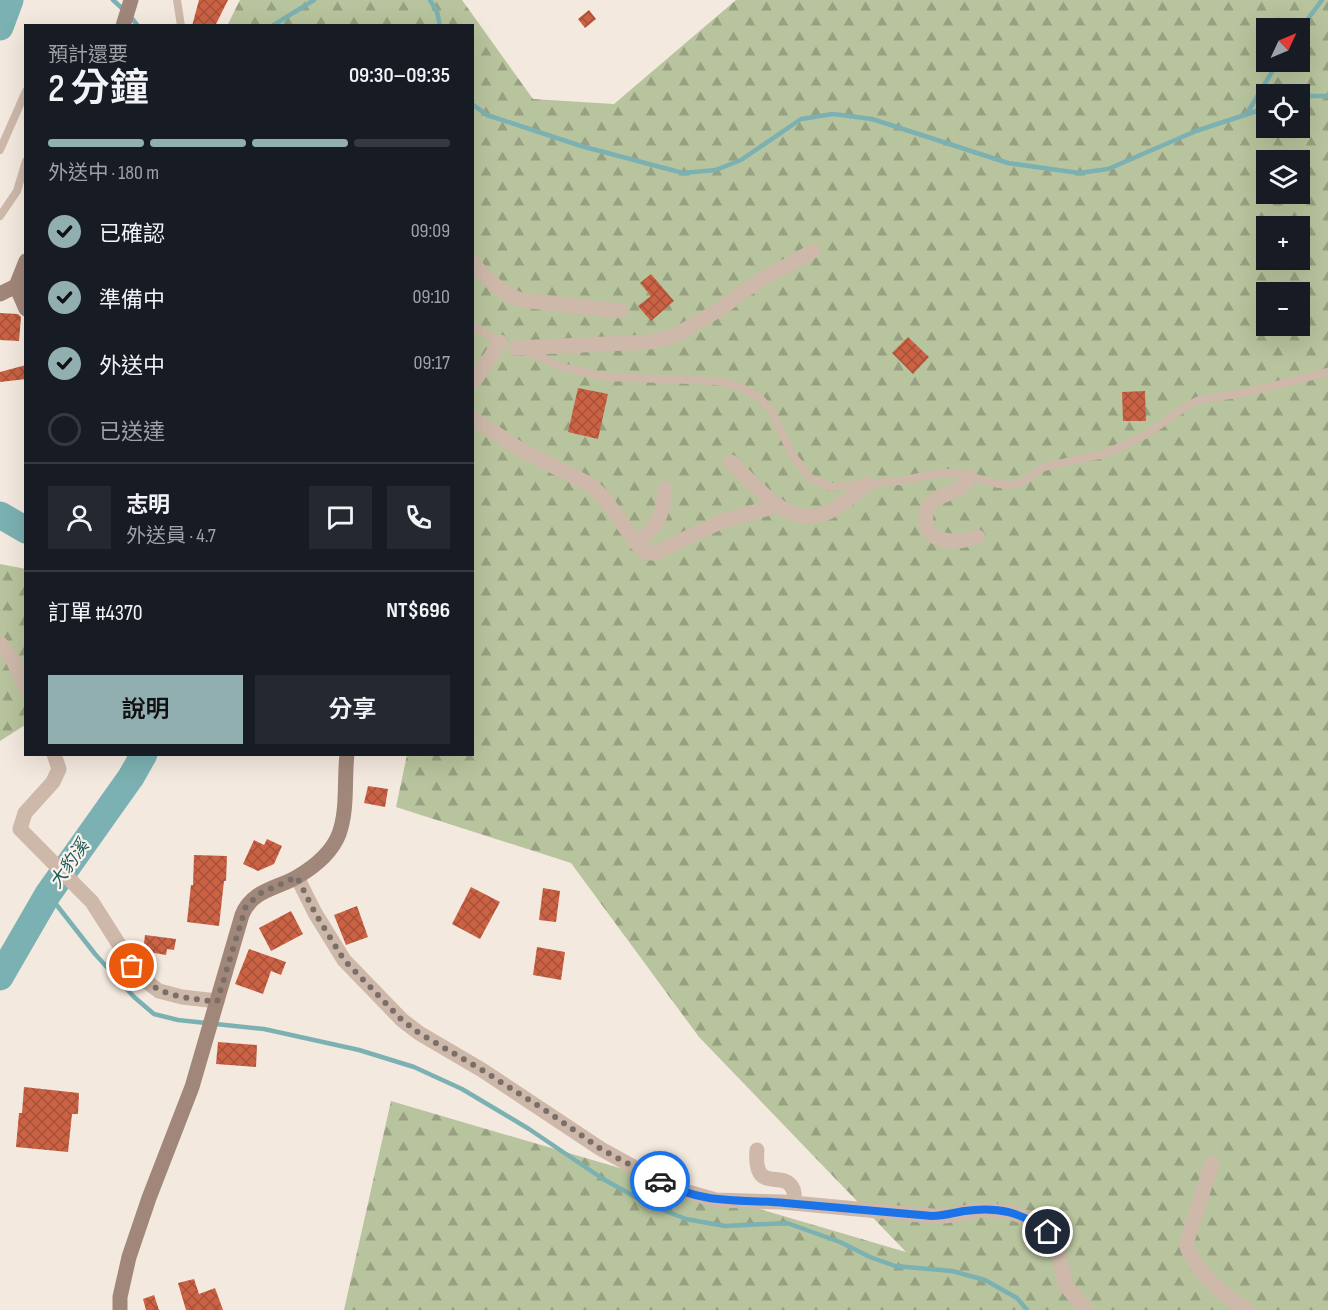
<!DOCTYPE html>
<html lang="zh-TW">
<meta charset="utf-8">
<style>
body{margin:0;font-family:"Sofia Sans Condensed","Noto Sans TC",sans-serif;background:#242831;color:#f1f3f6;height:100vh;display:flex;flex-direction:column;font-size:22px;white-space:nowrap}
*{box-sizing:border-box;margin:0}
p{font-size:20px;color:#9ea1a6}
.icon{flex:none;width:33px;height:33px;fill:none;stroke:currentColor;stroke-width:2;stroke-linecap:round;stroke-linejoin:round}
.map{position:relative;flex:1;overflow:hidden}
.panel{position:absolute;left:24px;top:24px;width:450px;height:732px;display:flex;flex-direction:column;background:#171b24;border-radius:0px;box-shadow:0 6px 24px #0002}
.panel>*{flex:none}
.needle{width:39px;rotate:46deg}
.controls{position:absolute;left:1256px;top:18px;display:grid;gap:12px}
.controls a{display:grid;place-items:center;width:54px;height:54px;border-radius:0px;background:#171b24;box-shadow:0 6px 24px #0002;font-size:30px}
.pin{position:absolute;display:grid;place-items:center;width:51px;height:51px;color:#fff;margin:-26px;border:3px solid #fff;border-radius:50%;box-shadow:0 2px 6px #0007}
.courier{position:absolute;display:grid;place-items:center;width:60px;height:60px;margin:-30px;border:4px solid #1a73e8;border-radius:50%;background:#fff;color:#222;box-shadow:0 2px 8px #0007}
.summary em{font-style:normal;font-weight:600}
.summary div{display:flex;flex-direction:column-reverse}
.summary{display:flex;align-items:center;justify-content:space-between;height:102px;padding:0 24px}
h1{font-size:39px;font-weight:600;line-height:45px}
.bar{display:grid;grid-template-columns:repeat(4,1fr);gap:9px 6px;align-content:center;height:72px;padding:0 24px}
.bar i{height:8px;border-radius:4px;background:#363941}
.bar .selected{background:#91aeb1}
.bar p{grid-column:span 4}
.line{display:flex;align-items:center;gap:15px;padding:0 24px;border-top:2px solid #363941}
.line div{flex:1}
.round{display:grid;place-items:center;flex:none;width:63px;height:63px;border-radius:0px;background:#242831}
ol{padding:0 24px;list-style:none}
li{display:flex;align-items:center;gap:18px;height:66px}
li p{margin-inline-start:auto}
li .icon{padding:6px;border-radius:50%;background:#91aeb1;color:#111;stroke-width:4}
li:last-child{color:#9ea1a6}
li i{width:33px;height:33px;border:3px solid #363941;border-radius:50%}
.cta{display:flex;gap:12px;margin-top:auto;padding:12px 24px}
.cta a{flex:1;height:69px;border-radius:0px;background:#91aeb1;color:#111;font-size:24px;font-weight:600;line-height:69px;text-align:center}
.cta a+a{background:#242831;color:#f1f3f6}
.map>svg:first-child{display:block}
.forest{fill:url(#forest-firs);fill-rule:evenodd}
.lines{fill:none;stroke-linecap:round;stroke-linejoin:round}
.stream{stroke:#7bb1b2;stroke-width:4.5}
.river{stroke:#7bb1b2;stroke-width:27}
.building{fill:url(#building-cross-hatch)}
.lane{stroke:#cdb8a9;stroke-width:8}
.street{stroke:#cdb8a9;stroke-width:15}
.secondary{stroke:#a1877a;stroke-width:15}
.done{stroke:#7a6f68;stroke-width:6;stroke-dasharray:0 10.8}
.route{stroke:#1a73e8;stroke-width:8}
.labels{text-anchor:middle;stroke-width:4.5;stroke-linejoin:round;paint-order:stroke}
.water-label{font-size:18px;font-style:italic;fill:#1c5a5d;stroke:#fbf3eb}
</style>
<div class="map">
<svg width="1328" height="1310" viewBox="0 0 1328 1310">
<defs>
<pattern id="forest-firs" width="22" height="20" patternUnits="userSpaceOnUse" patternTransform="scale(1.5)"><rect width="22" height="20" fill="#b8c49d"/><path d="M5 1l3.5 6h-7zM16 11l3.5 6h-7z" fill="#97a080"/></pattern>
<pattern id="building-cross-hatch" width="8" height="8" patternUnits="userSpaceOnUse" patternTransform="scale(1.5)"><rect width="8" height="8" fill="#cb6244"/><path d="M0 0l8 8M0 8l8-8" fill="none" stroke="#a65139"/></pattern>
</defs>
<rect width="100%" height="100%" fill="#f4e9de"/>
<path class="forest" d="M 240,0 L 462,0 L 533,99 L 614,104 L 736,0 L 1328,0 L 1328,1310 L 344,1310 L 391,1101 L 906,1252 L 699,1037 L 571,863 L 396,807 L 407,755 L 472,754 L 472,26 L 227,26 ZM 1266,28 L 1299,28 L 1299,62 L 1266,62 ZM 1266,94 L 1299,94 L 1299,128 L 1266,128 ZM 1266,160 L 1299,160 L 1299,194 L 1266,194 ZM 1266,226 L 1299,226 L 1299,260 L 1266,260 ZM 1266,292 L 1299,292 L 1299,326 L 1266,326 Z
M 0,564 L 26,569 L 25,725 L 0,741 Z"/>
<g class="lines">
<path class="stream" d="M 113,0 L 124,10
M 430,0 L 437,12 L 440,26
M 130,16 L 138,26
M 272,26 L 314,0
M 1299,31 L 1322,0
M 1299,96 L 1328,96
M 472,104 L 487,115 L 581,146 L 683,173 L 716,170 L 741,160 L 801,119 L 833,114 L 872,119 L 1008,163 L 1079,173 L 1108,169 L 1196,131 L 1266,108
M 1246,115 L 1278,62
M 48,894 L 95,954 L 134,997 L 154,1014 L 178,1020 L 264,1029 L 359,1050 L 414,1067 L 462,1089 L 529,1129 L 603,1179 L 650,1205 L 686,1219 L 725,1226 L 787,1223 L 840,1242 L 870,1257 L 895,1266 L 952,1271 L 985,1280 L 1017,1298 L 1027,1310"/>
<path class="river" d="M 0,27 L 10,0
M 0,515 L 26,530
M 0,977 L 48,894 L 131,777 L 144,754"/>
</g>
<path class="building" d="M 199,0 L 228,0 L 215,26 L 192,26 Z
M 589,10 L 596,19 L 585,28 L 578,19 Z
M 651,274 L 674,301 L 651,321 L 638,306 L 651,296 L 640,283 Z
M 0,313 L 18,314 L 21,317 L 19,341 L 0,340 Z
M 908,337 L 929,357 L 913,374 L 892,353 Z
M 26,365 L 26,379 L 0,382 L 0,372 Z
M 578,388 L 608,394 L 598,439 L 568,432 Z
M 1145,391 L 1146,421 L 1123,421 L 1122,392 Z
M 368,786 L 388,789 L 385,807 L 364,803 Z
M 267,839 L 282,846 L 274,864 L 258,871 L 243,864 L 254,840 L 264,845 Z
M 194,855 L 227,856 L 226,881 L 224,881 L 219,926 L 187,922 L 191,885 L 193,885 Z
M 471,887 L 500,902 L 480,939 L 452,924 Z
M 543,888 L 560,891 L 556,922 L 539,920 Z
M 357,906 L 368,937 L 346,945 L 334,915 Z
M 291,911 L 303,934 L 271,951 L 259,928 Z
M 145,935 L 176,939 L 174,950 L 167,949 L 166,955 L 143,951 Z
M 537,947 L 565,952 L 561,980 L 533,975 Z
M 249,949 L 286,962 L 281,975 L 271,971 L 263,994 L 235,984 Z
M 218,1042 L 257,1045 L 256,1067 L 216,1064 Z
M 24,1087 L 79,1093 L 78,1114 L 72,1114 L 68,1152 L 16,1147 L 19,1113 L 22,1113 Z
M 194,1279 L 199,1294 L 215,1288 L 223,1310 L 186,1310 L 178,1283 Z
M 154,1295 L 159,1310 L 146,1310 L 143,1299 Z"/>
<g class="lines">
<path class="lane" d="M 177,0 L 181,26
M 0,150 L 26,91
M 0,216 L 17,191 L 26,161
M 472,326 L 503,343
M 524,351 L 562,367 L 606,377 L 717,381 L 738,386 L 760,398 L 772,412 L 793,456 L 810,478 L 831,487 L 899,481 L 940,473 L 954,473 L 999,484 L 1012,485 L 1022,482 L 1044,467 L 1104,454 L 1129,443 L 1147,434 L 1185,407 L 1199,400 L 1249,392 L 1328,372"/>
<path class="street" d="M 472,262 C 486,279 501,293 521,300 L 621,311
M 516,348 L 650,342 L 676,335 L 720,309 L 754,284 L 813,251
M 472,382 L 487,363 L 500,342
M 472,418 L 521,450 L 591,485 L 605,499 L 636,543 L 647,553 L 655,553 L 722,521 L 776,506
M 731,462 C 755,484 786,528 824,514 C 840,508 854,494 867,484
M 969,476 C 963,500 921,488 926,523 C 928,537 938,539 950,541 C 959,543 969,539 978,537
M 636,543 C 658,527 663,515 665,489
M 0,643 L 13,660 L 26,688
M 54,754 L 59,769 L 53,782 L 25,813 L 20,829 L 92,902 L 139,976 L 159,991 L 182,997 L 217,1001
M 297,877 L 315,913 L 344,960 L 402,1020 L 419,1033 L 482,1070 L 601,1149 L 670,1187 L 716,1200 L 782,1202 L 932,1216 L 945,1216 L 981,1210 L 1010,1212 L 1030,1219 L 1048,1232 L 1057,1247 L 1066,1286 L 1086,1310
M 757,1150 C 753,1196 784,1168 793,1189 C 795,1193 794,1199 794,1203
M 1212,1163 L 1186,1244 C 1195,1271 1224,1297 1248,1310"/>
<path class="secondary" d="M 123,26 L 131,0
M 26,261 L 16,286 L 26,309
M 0,294 L 16,286
M 120,1310 L 120,1297 L 129,1257 L 149,1198 L 192,1087 L 242,915 C 252,890 276,889 297,877 C 314,867 332,852 339,834 C 348,809 344,780 347,754"/>
</g>
<g class="lines">
<path class="done" d="M 132,966 C 154,997 182,997 217,1002 L 246,906 L 261,893 L 297,877 L 315,913 L 344,960 L 402,1020 L 419,1033 L 482,1070 L 548,1112 L 601,1149 L 660,1181"/>
<path class="route" d="M 660,1181 C 703,1205 740,1199 785,1203 C 834,1207 883,1212 932,1216 C 943,1216 953,1213 964,1211 C 998,1206 1021,1212 1048,1232"/>
</g>
<g class="labels">
<g class="water-label">
<text transform="translate(69 864) rotate(-55)" y="6">大豹溪</text>
</g>
</g>
</svg>
<div class="controls">
<a><svg class="needle" viewBox="-14 -14 28 28"><path d="M0-13l5 13h-10z" fill="#e53935"/><path d="M0 13l5-13h-10z" fill="#9ea1a6"/></svg></a>
<a><svg class="icon" aria-label="locate" viewBox="0 0 24 24"><circle cx="12" cy="12" r="6"/><path d="M12 2v4M12 18v4M2 12h4M18 12h4"/></svg></a>
<a><svg class="icon" aria-label="layers" viewBox="0 0 24 24"><path d="M12 4l9 5-9 5-9-5zM3 14l9 5 9-5"/></svg></a>
<a>+</a>
<a>−</a>
</div>
<div class="pin" style="left:132px;top:966px;background:#ea580c"><svg class="icon" aria-label="bag" viewBox="0 0 24 24"><path d="M5 8h14l-1 12H6zM9 8a3 3 0 0 1 6 0"/></svg></div>
<div class="pin" style="left:1048px;top:1232px;background:#1f2937"><svg class="icon" aria-label="home" viewBox="0 0 24 24"><path d="M3 11l9-7 9 7M6 9v11h12V9"/></svg></div>
<div class="courier" style="left:660px;top:1181px"><svg class="icon" aria-label="car" viewBox="0 0 24 24"><path d="M5 17H2v-5l4-1 3-4h7l3 4 3 1v5h-3M9 17h6M6 11h13"/><circle cx="7" cy="17" r="2"/><circle cx="17" cy="17" r="2"/></svg></div>
<section class="panel">
<div class="summary"><div><h1>2 分鐘</h1><p>預計還要</p></div><em>09:30–09:35</em></div>
<div class="bar"><i class="selected"></i><i class="selected"></i><i class="selected"></i><i></i><p>外送中 · 180 m</p></div>
<ol>
<li><svg class="icon" aria-label="check" viewBox="0 0 24 24"><path d="M5 12l5 5 9-10"/></svg>已確認<p>09:09</p></li>
<li><svg class="icon" aria-label="check" viewBox="0 0 24 24"><path d="M5 12l5 5 9-10"/></svg>準備中<p>09:10</p></li>
<li><svg class="icon" aria-label="check" viewBox="0 0 24 24"><path d="M5 12l5 5 9-10"/></svg>外送中<p>09:17</p></li>
<li><i></i>已送達</li>
</ol>
<div class="line" style="height:108px"><a class="round"><svg class="icon" aria-label="person" viewBox="0 0 24 24"><circle cx="12" cy="8" r="4"/><path d="M4 21q1-7 8-7t8 7"/></svg></a><div><b>志明</b><p>外送員 · 4.7</p></div><a class="round"><svg class="icon" aria-label="chat" viewBox="0 0 24 24"><path d="M4 5h16v11H9l-5 4z"/></svg></a><a class="round"><svg class="icon" aria-label="phone" viewBox="0 0 24 24"><path d="M5 4h4l2 5-3 2q2 4 5 5l2-3 5 2v4C11 20 4 13 5 4z"/></svg></a></div>
<div class="line" style="height:78px"><div>訂單 #4370</div><b>NT$696</b></div>
<div class="cta"><a>說明</a><a>分享</a></div>
</section>
</div>
